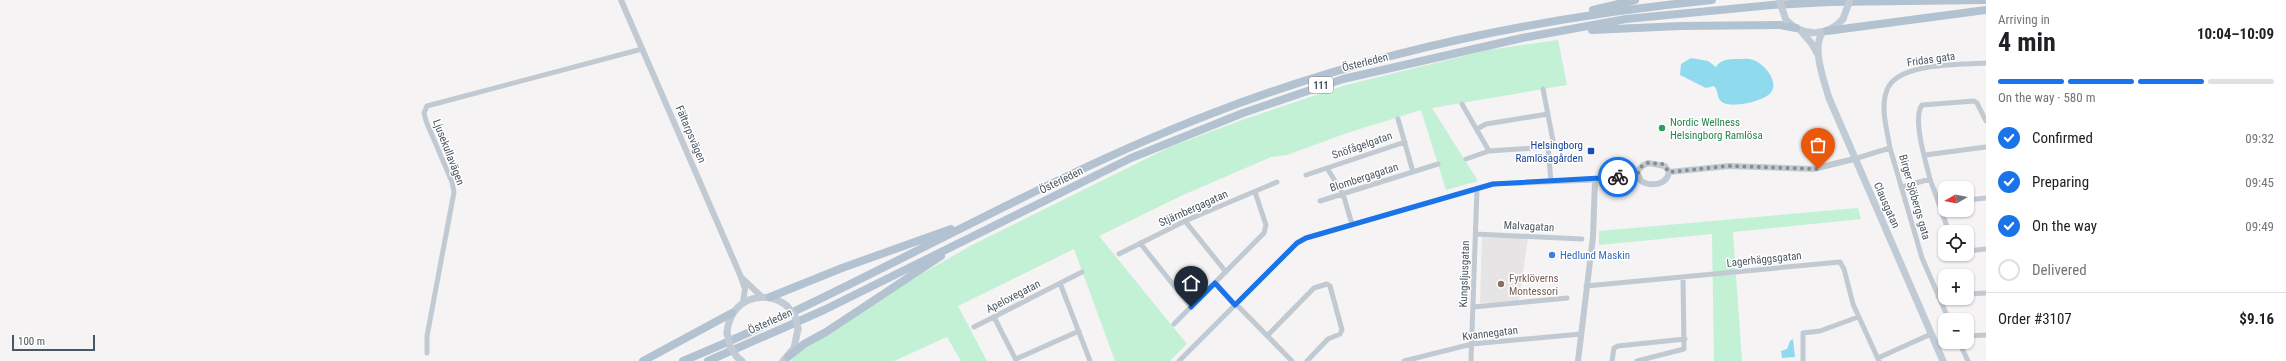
<!DOCTYPE html>
<meta charset="utf-8">
<style>
body{margin:0;font-family:"Roboto Condensed",sans-serif;background:#f2f2f2;color:#202124;height:100vh;display:flex;flex-direction:column;font-size:15px;white-space:nowrap}
*{box-sizing:border-box;margin:0}
p{font-size:13px;color:#757577}
.icon{flex:none;width:22px;height:22px;fill:none;stroke:currentColor;stroke-width:2;stroke-linecap:round;stroke-linejoin:round}
.map{position:relative;flex:1;overflow:hidden}
.panel{display:flex;flex-direction:column;background:#fff;width:300px}
.panel>*{flex:none}
.needle{width:26px;rotate:261deg}
.controls{position:absolute;left:1938px;top:181px;display:grid;gap:8px}
.controls a{display:grid;place-items:center;width:36px;height:36px;border-radius:8px;background:#fff;box-shadow:0 1px 3px #0004;font-size:20px}
.scale{position:absolute;left:12px;bottom:10px;width:83px;box-sizing:border-box;padding-left:4px;border:2px solid #4a5661;border-top:0;font-size:11px;line-height:14px;white-space:nowrap;color:#4a5661;-webkit-text-stroke:3px #fff;paint-order:stroke}
.pin{position:absolute;display:grid;place-items:center;width:34px;height:34px;color:#fff;margin:-41px -17px;border-radius:50% 50% 50% 0;rotate:-45deg;box-shadow:0 0 4px #0007}
.pin .icon{rotate:45deg}
.courier{position:absolute;display:grid;place-items:center;width:40px;height:40px;margin:-20px;border:3px solid #1a73e8;border-radius:50%;background:#fff;color:#222;box-shadow:0 1px 5px #0007}
.head em{font-style:normal;font-weight:700}
.head div{display:flex;flex-direction:column-reverse}
.head{display:flex;align-items:center;justify-content:space-between;height:68px;padding:0 12px}
h1{font-size:26px;font-weight:700;line-height:30px}
.bar{display:grid;grid-template-columns:repeat(4,1fr);gap:6px 4px;align-content:center;height:48px;padding:0 12px}
.bar i{height:5px;border-radius:3px;background:#e0e0e0}
.bar .selected{background:#1a73e8}
.bar p{grid-column:span 4}
.line{display:flex;align-items:center;gap:10px;padding:0 12px;border-top:1px solid #e0e0e0}
.line div{flex:1}
ol{padding:0 12px;list-style:none}
li{display:flex;align-items:center;gap:12px;height:44px}
li p{margin-inline-start:auto}
li .icon{padding:4px;border-radius:50%;background:#1a73e8;color:#fff;stroke-width:4}
li:last-child{color:#757577}
li i{width:22px;height:22px;border:2px solid #e0e0e0;border-radius:50%}
main{display:flex;flex:1;min-height:0}
.map>svg:first-child{display:block}
.education{fill:#e6e4e5}
.green{fill:#c3f1d5}
.water{fill:#90daee}
.lines{fill:none;stroke-linecap:round;stroke-linejoin:round}
.minor{stroke:#c1cad2;stroke-width:5}
.tertiary{stroke:#c1cad2;stroke-width:6}
.secondary{stroke:#c1cbd6;stroke-width:7}
.primary{stroke:#b3c2d1;stroke-width:8}
.secondary-bridge{stroke:#c1cbd6;stroke-width:7}
.done{stroke:#868d94;stroke-width:4;stroke-dasharray:0 7.2}
.route{stroke:#1a73e8;stroke-width:5}
.leisure-dot{fill:#2e9e5b;stroke:#fff;stroke-width:1.5}
.transit-dot{fill:#1a4fb4;stroke:#fff;stroke-width:1.5}
.shop-dot{fill:#3f7fe0;stroke:#fff;stroke-width:1.5}
.education-dot{fill:#8d6e63;stroke:#fff;stroke-width:1.5}
.labels{text-anchor:middle;stroke-width:3;stroke-linejoin:round;paint-order:stroke}
.shield{fill:#fff;stroke:#808990;stroke-width:1}
.shield-label{font-size:10px;font-weight:bold;fill:#4a5661}
.street-label{font-size:11px;fill:#4a5661;stroke:#fff}
.leisure-label{font-size:11px;fill:#27864d;stroke:#fff;text-anchor:start}
.transit-label{font-size:11px;fill:#164399;stroke:#fff;text-anchor:end}
.shop-label{font-size:11px;fill:#366cbe;stroke:#fff;text-anchor:start}
.education-label{font-size:11px;fill:#785e54;stroke:#fff;text-anchor:start}
</style>
<main>
<div class="map">
<svg width="1986" height="361" viewBox="0 0 1986 361">
<rect width="100%" height="100%" fill="#f5f3f3"/>
<path class="education" d="M 1482,237 L 1528,238 L 1519,301 L 1480,303 Z"/>
<path class="green" d="M 1558,40 L 1567,85 L 1432,108 L 1478,181 L 1446,190 L 1421,110 L 1347,133 L 1287,155 L 1271,157 L 1183,195 L 1099,236 L 1187,344 L 1170,361 L 1115,361 L 1074,249 L 958,306 L 987,361 L 961,361 L 947,337 L 894,361 L 791,361 L 799,350 L 923,273 L 972,245 L 1170,147 L 1245,119 L 1346,85 L 1488,50 Z
M 1858,208 L 1861,219 L 1733,232 L 1742,361 L 1714,361 L 1712,234 L 1599,245 L 1599,231 Z"/>
<path class="water" d="M 1691,58 L 1708,61 L 1716,67 C 1721,59 1729,59 1738,59 C 1742,59 1748,58 1753,60 C 1763,63 1778,79 1772,91 C 1767,101 1731,109 1722,102 C 1716,98 1719,91 1714,86 L 1706,88 L 1680,75 L 1681,64 Z
M 1793,339 L 1795,357 L 1782,358 L 1781,351 L 1787,349 L 1790,341 Z"/>
<g class="lines">
<path class="minor" d="M 1543,89 L 1554,146
M 1462,104 L 1489,151 L 1578,145
M 1398,119 L 1413,172
M 1477,129 L 1486,124 L 1548,114
M 1548,147 L 1551,182
M 1890,148 L 1922,258 L 1949,320
M 1925,155 L 1986,147
M 1466,159 L 1489,151
M 1854,159 L 1890,148 C 1887,130 1880,107 1887,90 C 1897,62 1961,65 1986,63
M 1327,168 L 1405,142
M 1306,175 L 1327,168 L 1343,194 L 1352,224
M 1930,179 C 1926,162 1912,119 1922,105 L 1974,101 L 1977,103 L 1986,121
M 1902,187 L 1930,179 L 1949,232
M 1967,200 L 1986,198
M 1320,201 L 1438,164
M 1185,221 L 1226,272
M 1475,234 L 1582,239
M 1140,243 L 1191,307
M 1967,251 L 1986,249
M 1119,254 L 1185,221 L 1277,182
M 1060,283 L 1090,361
M 1215,283 L 1235,305
M 1586,286 L 1840,262 L 1844,269 L 1853,304 L 1879,361
M 1967,294 L 1986,293
M 1938,297 L 1945,296
M 1236,304 L 1292,361
M 1473,307 L 1567,298
M 994,317 L 1016,360
M 1174,324 L 1264,233 L 1266,225 L 1255,192
M 974,327 L 1082,272
M 1267,336 L 1314,288 L 1327,284 L 1330,286 L 1342,330 L 1340,334 L 1328,339 L 1307,361
M 1967,336 L 1986,335
M 1959,342 L 1968,361
M 427,353 L 427,336 L 454,192 L 452,182 L 426,121 L 424,113 L 427,106 L 642,49
M 1878,358 L 1931,334
M 1016,359 L 1079,331
M 1179,361 L 1297,243 L 1306,238 L 1493,184 L 1595,180
M 1404,361 L 1472,344 L 1581,334
M 1471,361 L 1477,188
M 1612,361 L 1614,348 L 1618,346 L 1685,339
M 1637,361 L 1684,349 L 1683,277
M 1803,361 L 1803,333 L 1820,331 L 1858,317"/>
<path class="tertiary" d="M 621,0 L 741,277 L 745,289 L 743,302
M 1648,163 L 1665,166 L 1669,172 C 1667,185 1651,187 1641,181 L 1637,172 L 1642,166 Z
M 1669,172 L 1729,166 L 1813,169 L 1854,159
M 742,278 L 761,296
M 1578,361 L 1593,237 L 1595,180 L 1637,175"/>
<path class="secondary" d="M 1786,20 C 1802,37 1827,37 1843,19
M 1801,31 L 1812,44 L 1817,53
M 1823,32 C 1811,46 1824,81 1829,98 L 1943,361
M 727,333 C 729,300 763,287 787,306
M 737,357 L 742,361
M 783,361 L 794,348 L 798,329"/>
<path class="primary" d="M 1593,10 L 1635,0
M 1592,30 L 1680,26 L 1780,25 L 1796,28
M 1827,31 L 1986,10
M 770,297 L 842,268 L 951,229
M 788,357 L 804,344 L 826,332 L 941,256
M 643,361 L 732,313
M 683,361 C 863,287 1030,183 1213,113 C 1373,51 1542,17 1712,0
M 708,361 L 824,310 L 1131,158 L 1243,113 L 1343,79 L 1522,38 L 1626,19 L 1772,5 L 1830,2 L 1986,0"/>
<path class="secondary-bridge" d="M 1779,0 L 1786,20
M 1843,19 L 1850,0
M 787,306 L 795,316 L 798,329
M 727,333 L 730,346 L 737,357"/>
</g>
<g class="lines">
<path class="done" d="M 1618,177 L 1637,175 L 1642,166 L 1648,163 L 1663,164 L 1669,172 L 1729,166 L 1818,169"/>
<path class="route" d="M 1191,307 L 1215,283 L 1235,305 L 1297,243 L 1306,238 L 1493,184 L 1618,177"/>
</g>
<circle class="leisure-dot" cx="1662" cy="128" r="4"/>
<rect class="transit-dot" x="1587" y="147" width="8" height="8" rx="2"/>
<circle class="shop-dot" cx="1552" cy="255" r="4"/>
<circle class="education-dot" cx="1501" cy="284" r="4"/>
<g class="labels">
<rect class="shield" x="1309" y="77" width="24" height="16" rx="3"/>
<g class="shield-label">
<text x="1321" y="89">111</text>
</g>
<g class="street-label">
<text transform="translate(1931 59) rotate(-8)" y="4">Fridas gata</text>
<text transform="translate(1365 62) rotate(-14)" y="4">Österleden</text>
<text transform="translate(691 134) rotate(67)" y="4">Fältarpsvägen</text>
<text transform="translate(1362 145) rotate(-19)" y="4">Snöfågelgatan</text>
<text transform="translate(449 152) rotate(69)" y="4">Ljusekullavägen</text>
<text transform="translate(1364 177) rotate(-18)" y="4">Blombergagatan</text>
<text transform="translate(1061 180) rotate(-26)" y="4">Österleden</text>
<text transform="translate(1915 197) rotate(74)" y="4">Birger Sjöbergs gata</text>
<text transform="translate(1887 205) rotate(66)" y="4">Clausgatan</text>
<text transform="translate(1193 208) rotate(-24)" y="4">Stjärnbergagatan</text>
<text transform="translate(1529 226) rotate(3)" y="4">Malvagatan</text>
<text transform="translate(1764 259) rotate(-6)" y="4">Lagerhäggsgatan</text>
<text transform="translate(1464 274) rotate(-88)" y="4">Kungsljusgatan</text>
<text transform="translate(1013 296) rotate(-27)" y="4">Apeloxegatan</text>
<text transform="translate(770 321) rotate(-24)" y="4">Österleden</text>
<text transform="translate(1490 333) rotate(-7)" y="4">Kvannegatan</text>
</g>
<g class="leisure-label">
<text x="1670" y="126">Nordic Wellness<tspan x="1670" dy="13">Helsingborg Ramlösa</tspan></text>
</g>
<g class="transit-label">
<text x="1583" y="149">Helsingborg<tspan x="1583" dy="13">Ramlösagården</tspan></text>
</g>
<g class="shop-label">
<text x="1560" y="259">Hedlund Maskin</text>
</g>
<g class="education-label">
<text x="1509" y="282">Fyrklöverns<tspan x="1509" dy="13">Montessori</tspan></text>
</g>
</g>
</svg>
<div class="controls">
<a><svg class="needle" viewBox="-14 -14 28 28"><path d="M0-13l5 13h-10z" fill="#e53935"/><path d="M0 13l5-13h-10z" fill="#757577"/></svg></a>
<a><svg class="icon" aria-label="locate" viewBox="0 0 24 24"><circle cx="12" cy="12" r="6"/><path d="M12 2v4M12 18v4M2 12h4M18 12h4"/></svg></a>
<a>+</a>
<a>−</a>
</div>
<div class="scale">100 m</div>
<div class="pin" style="left:1818px;top:169px;background:#ea580c"><svg class="icon" aria-label="bag" viewBox="0 0 24 24"><path d="M5 8h14l-1 12H6zM9 8a3 3 0 0 1 6 0"/></svg></div>
<div class="pin" style="left:1191px;top:307px;background:#1f2937"><svg class="icon" aria-label="home" viewBox="0 0 24 24"><path d="M3 11l9-7 9 7M6 9v11h12V9"/></svg></div>
<div class="courier" style="left:1618px;top:177px"><svg class="icon" aria-label="bike" viewBox="0 0 24 24"><circle cx="6" cy="16" r="4"/><circle cx="18" cy="16" r="4"/><path d="M6 16l4-8h5l3 8M10 8l3 8H6M13 5h3"/></svg></div>
</div>
<section class="panel">
<div class="head"><div><h1>4 min</h1><p>Arriving in</p></div><em>10:04–10:09</em></div>
<div class="bar"><i class="selected"></i><i class="selected"></i><i class="selected"></i><i></i><p>On the way · 580 m</p></div>
<ol>
<li><svg class="icon" aria-label="check" viewBox="0 0 24 24"><path d="M5 12l5 5 9-10"/></svg>Confirmed<p>09:32</p></li>
<li><svg class="icon" aria-label="check" viewBox="0 0 24 24"><path d="M5 12l5 5 9-10"/></svg>Preparing<p>09:45</p></li>
<li><svg class="icon" aria-label="check" viewBox="0 0 24 24"><path d="M5 12l5 5 9-10"/></svg>On the way<p>09:49</p></li>
<li><i></i>Delivered</li>
</ol>
<div class="line" style="height:52px"><div>Order #3107</div><b>$9.16</b></div>
</section>
</main>
